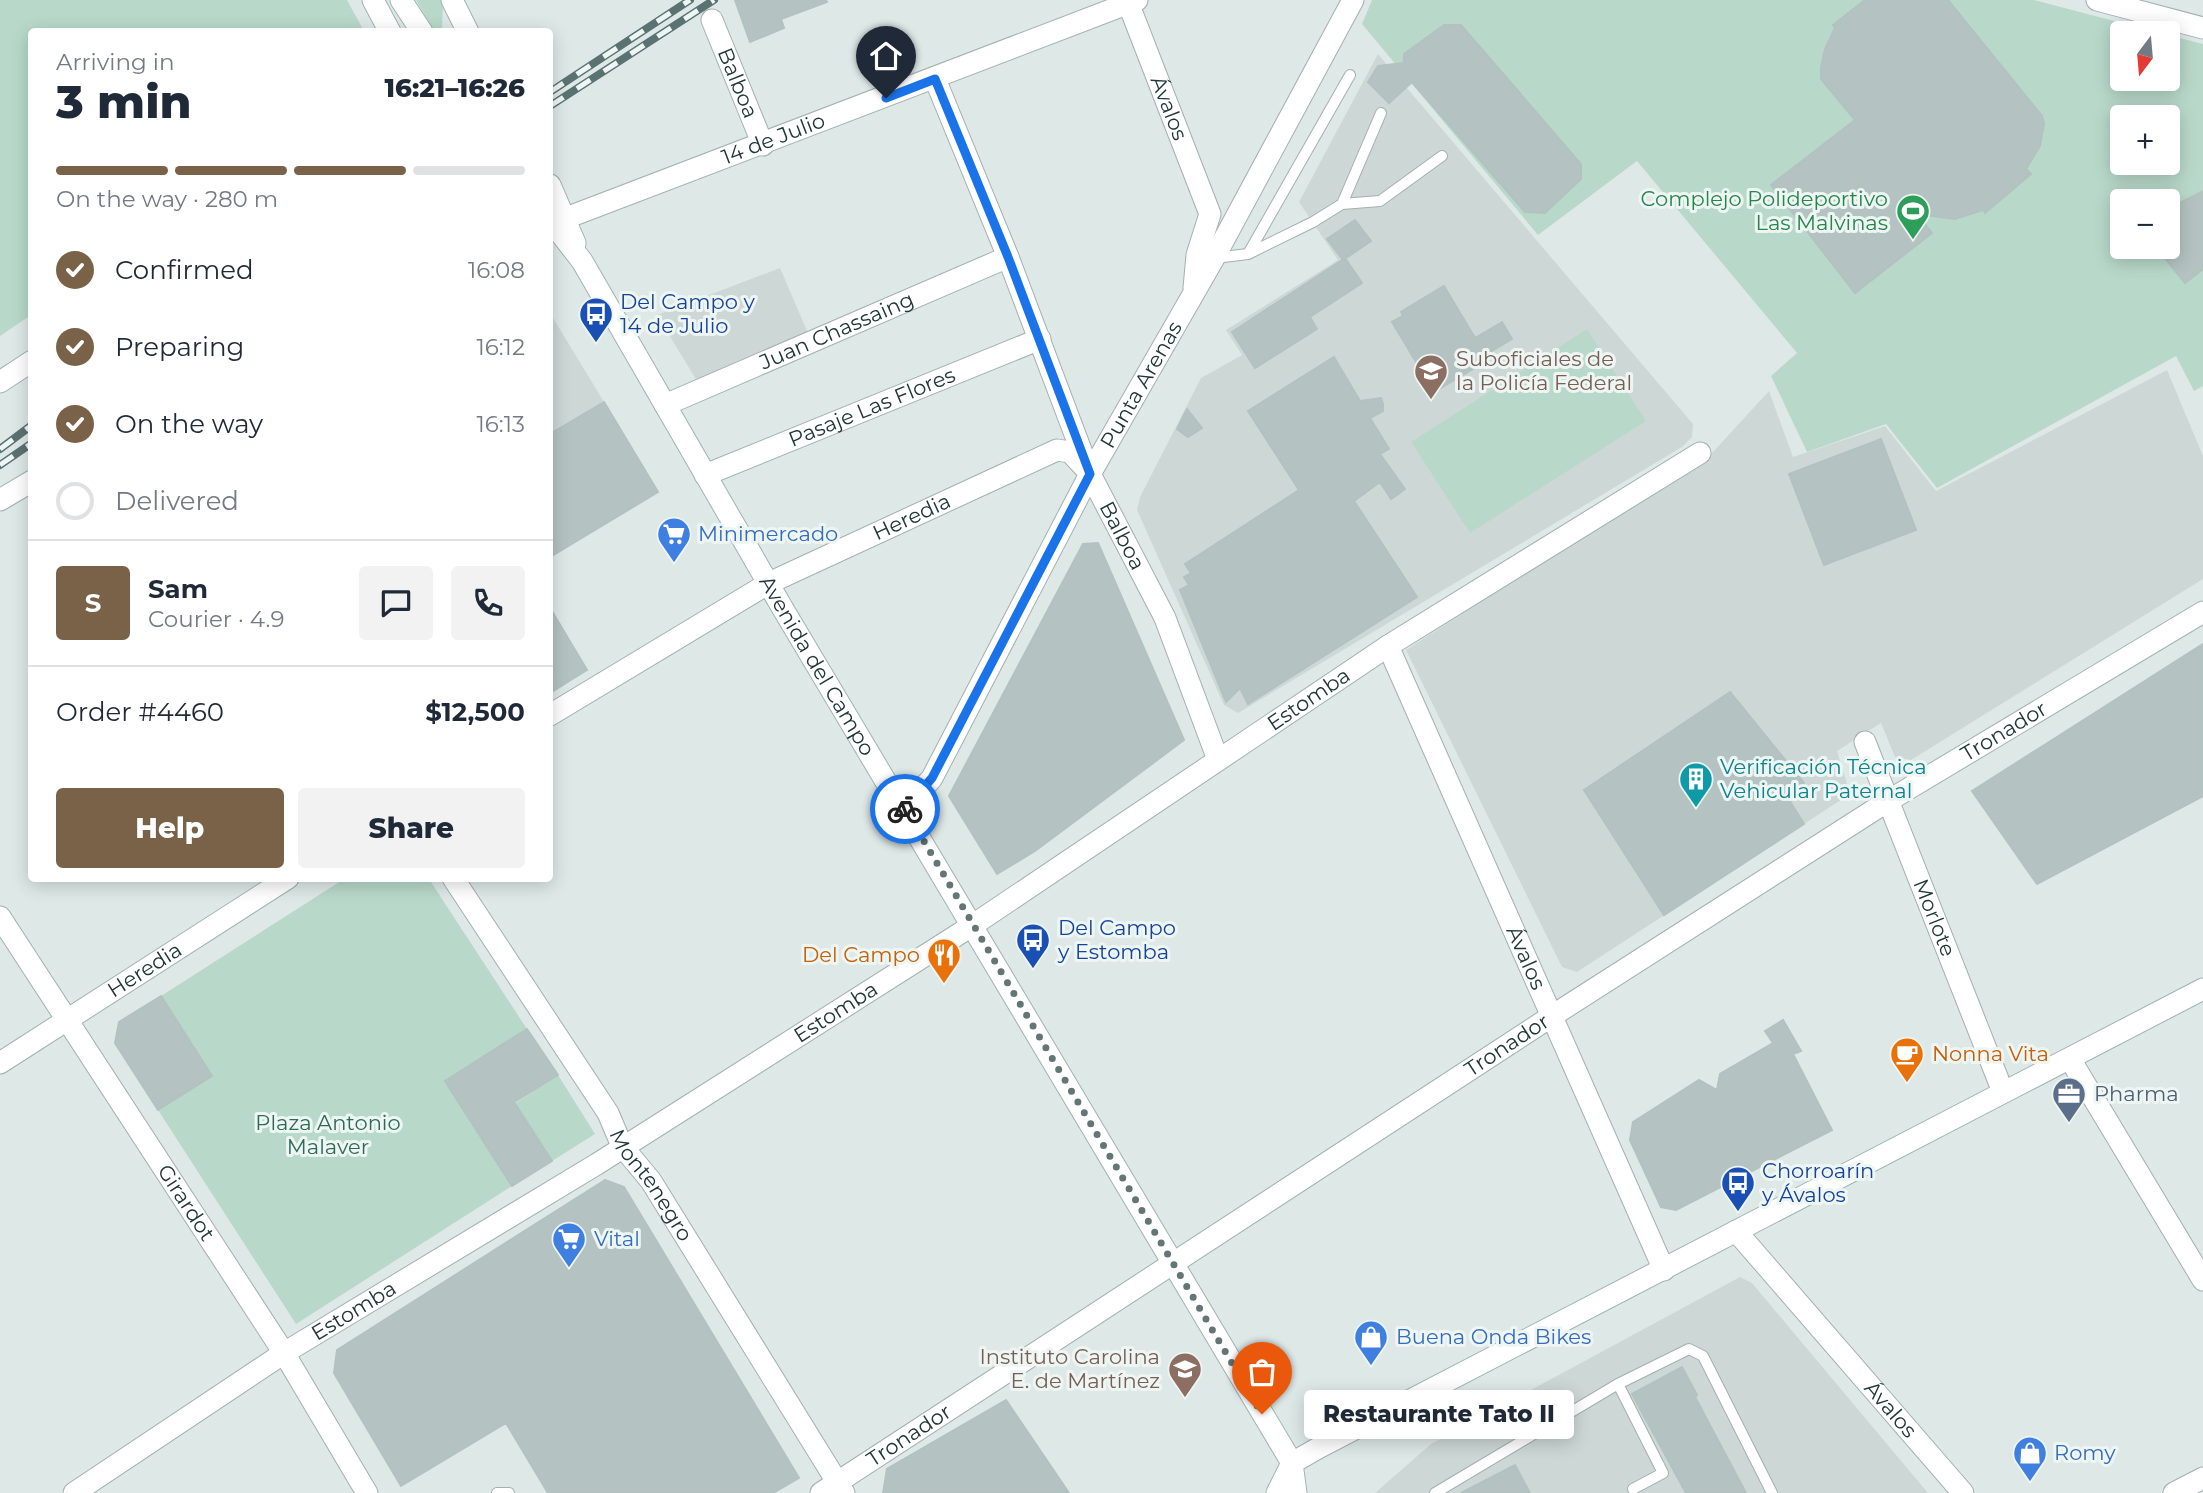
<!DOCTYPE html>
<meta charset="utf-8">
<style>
body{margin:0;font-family:Montserrat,sans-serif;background:#f2f2f3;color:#1f2937;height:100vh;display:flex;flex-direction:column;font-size:26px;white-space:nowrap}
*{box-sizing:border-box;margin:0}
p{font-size:23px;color:#747a83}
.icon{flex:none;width:38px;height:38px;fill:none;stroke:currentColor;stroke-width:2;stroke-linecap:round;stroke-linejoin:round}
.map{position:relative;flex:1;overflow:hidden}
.details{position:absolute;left:28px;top:28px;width:525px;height:854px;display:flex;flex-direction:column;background:#fff;border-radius:7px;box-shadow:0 4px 18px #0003}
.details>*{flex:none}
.needle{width:46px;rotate:196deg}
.buttons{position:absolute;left:2110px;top:21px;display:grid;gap:14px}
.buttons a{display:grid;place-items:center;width:70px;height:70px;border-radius:7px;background:#fff;box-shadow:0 4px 18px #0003;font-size:35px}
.pin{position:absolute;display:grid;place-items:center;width:60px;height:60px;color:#fff;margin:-72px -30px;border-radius:50% 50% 50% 0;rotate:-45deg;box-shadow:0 0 7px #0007}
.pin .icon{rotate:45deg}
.courier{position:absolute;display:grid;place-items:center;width:70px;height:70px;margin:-35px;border:5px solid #1a73e8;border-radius:50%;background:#fff;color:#222;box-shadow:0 2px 9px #0007}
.bubble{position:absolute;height:49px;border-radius:7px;background:#fff;box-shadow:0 4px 18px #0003;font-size:23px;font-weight:800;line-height:49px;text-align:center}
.overview em{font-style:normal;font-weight:800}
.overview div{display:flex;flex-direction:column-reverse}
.overview{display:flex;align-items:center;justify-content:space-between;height:119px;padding:0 28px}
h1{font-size:46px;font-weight:800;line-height:52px}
.bar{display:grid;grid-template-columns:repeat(4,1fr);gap:10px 7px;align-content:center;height:84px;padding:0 28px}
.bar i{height:9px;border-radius:5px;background:#e0e1e3}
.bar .current{background:#796248}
.bar p{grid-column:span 4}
.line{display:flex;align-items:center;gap:18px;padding:0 28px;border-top:2px solid #e0e1e3}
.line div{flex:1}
.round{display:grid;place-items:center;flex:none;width:74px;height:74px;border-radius:7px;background:#f2f2f3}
ol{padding:0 28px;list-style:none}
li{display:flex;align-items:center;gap:21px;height:77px}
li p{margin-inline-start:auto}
li .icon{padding:7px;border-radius:50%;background:#796248;color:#fff;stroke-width:4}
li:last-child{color:#747a83}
li i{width:38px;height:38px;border:4px solid #e0e1e3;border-radius:50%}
.primary-button{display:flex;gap:14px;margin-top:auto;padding:14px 28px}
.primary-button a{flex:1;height:80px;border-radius:7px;background:#796248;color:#fff;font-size:28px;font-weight:800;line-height:80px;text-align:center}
.primary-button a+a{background:#f2f2f3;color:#1f2937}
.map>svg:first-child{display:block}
.built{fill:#cdd8d6}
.green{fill:#b8d9ca;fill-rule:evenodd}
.building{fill:#b4c3c1;stroke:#b1c2c0;stroke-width:2}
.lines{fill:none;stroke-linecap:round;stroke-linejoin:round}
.service-casing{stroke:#a2b0af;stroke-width:12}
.minor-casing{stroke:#a2b0af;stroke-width:23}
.tertiary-casing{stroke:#a2b0af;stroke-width:23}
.secondary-casing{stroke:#9eb4b2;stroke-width:23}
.service{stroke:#fff;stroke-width:10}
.minor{stroke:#fff;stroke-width:21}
.tertiary{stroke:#fff;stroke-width:21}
.secondary{stroke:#fff;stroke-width:21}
.rail-casing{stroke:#5b7273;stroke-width:8}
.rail{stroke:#eef6f4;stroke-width:5;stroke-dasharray:16;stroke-linecap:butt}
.done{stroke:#637575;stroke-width:7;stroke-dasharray:0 12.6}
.route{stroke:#1a73e8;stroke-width:9}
.labels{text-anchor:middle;stroke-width:6;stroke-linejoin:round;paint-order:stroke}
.street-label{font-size:21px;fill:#213737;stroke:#eef6f4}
.leisure-label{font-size:21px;fill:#27864d;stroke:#eef6f4;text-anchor:end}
.transit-label{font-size:21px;fill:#164399;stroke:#eef6f4;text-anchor:start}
.education-label{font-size:21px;fill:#785e54;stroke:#eef6f4;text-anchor:start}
.shop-label{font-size:21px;fill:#366cbe;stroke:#eef6f4;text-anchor:start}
.culture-label{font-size:21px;fill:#0d838f;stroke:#eef6f4;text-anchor:start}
.food-label{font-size:21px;fill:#c56008;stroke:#eef6f4;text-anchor:end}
.service-label{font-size:21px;fill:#4e5e75;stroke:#eef6f4;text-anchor:start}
.park-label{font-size:21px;fill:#2e6b57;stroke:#eef6f4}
</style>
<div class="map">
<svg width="2203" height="1493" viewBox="0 0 2203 1493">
<rect width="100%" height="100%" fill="#dee9e7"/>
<path class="built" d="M 1378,54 L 1693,424 L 1692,437 L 1682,447 L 1238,713 L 1224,705 L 1137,510 L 1140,497 L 1201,378 L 1242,355 L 1226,330 L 1338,260 L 1299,202 Z
M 780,268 L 811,340 L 700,386 L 657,315 Z
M 550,313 L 604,402 L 550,434 Z
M 2167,370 L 2203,456 L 2203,579 L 1911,760 L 1895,757 L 1881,723 L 1837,751 L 1850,794 L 1577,972 L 1562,967 L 1406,650 L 1713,452 L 1769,391 L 1793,457 L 1885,426 L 1936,491 Z
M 1740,1277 L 1752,1283 L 1928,1493 L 1375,1493 L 1431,1444 Z"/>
<path class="green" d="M 0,0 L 347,0 L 364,31 L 32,32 L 31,315 L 0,336 Z
M 416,0 L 443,0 L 442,31 L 434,31 Z
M 1372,0 L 2034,0 L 2160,33 L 2123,33 L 2123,79 L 2168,79 L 2168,35 L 2203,44 L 2203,386 L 2194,391 L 2176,356 L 1937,488 L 1886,424 L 1807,452 L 1771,376 L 1797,353 L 1637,161 L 1538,235 L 1362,24 ZM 2123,117 L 2168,117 L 2168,163 L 2123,163 ZM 2123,201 L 2168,201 L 2168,247 L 2123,247 Z
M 1587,329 L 1646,421 L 1470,533 L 1411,442 Z
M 344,879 L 429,879 L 527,1029 L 445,1081 L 512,1186 L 296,1324 L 158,1110 L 212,1076 L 161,996 Z
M 558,1075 L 595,1134 L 552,1161 L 515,1103 Z"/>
<path class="building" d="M 735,0 L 826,0 L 827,2 L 781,19 L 784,28 L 750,42 Z
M 1865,0 L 1948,0 L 2042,116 L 2044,123 L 2040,146 L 2026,169 L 2031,174 L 1985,213 L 1983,210 L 1955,219 L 1917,214 L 1932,233 L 1855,293 L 1771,185 L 1855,120 L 1821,79 L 1821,67 L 1825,49 L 1835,28 L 1833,25 Z
M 1444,25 L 1461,25 L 1581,164 L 1581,179 L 1545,213 L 1525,212 L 1412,82 L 1389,103 L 1368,82 L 1378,66 L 1404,63 L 1404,54 Z
M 2203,191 L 2203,269 L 2185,283 L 2156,247 L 2168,247 L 2168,209 Z
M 1355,220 L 1371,241 L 1343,260 L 1327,239 Z
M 1345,258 L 1362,283 L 1310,317 L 1317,329 L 1255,368 L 1232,332 Z
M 1444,286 L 1475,338 L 1502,322 L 1512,339 L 1470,364 L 1473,369 L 1434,392 L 1392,322 L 1403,316 L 1401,312 Z
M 1334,357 L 1360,401 L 1381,398 L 1383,404 L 1383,411 L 1370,418 L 1389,449 L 1380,454 L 1405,489 L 1391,499 L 1380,482 L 1354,501 L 1417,597 L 1248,704 L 1240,688 L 1226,702 L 1180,590 L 1189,585 L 1184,577 L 1191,573 L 1185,564 L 1299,490 L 1248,411 Z
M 604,402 L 658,492 L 550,557 L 550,434 Z
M 1187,409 L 1202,428 L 1188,437 L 1177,429 Z
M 1881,439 L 1916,530 L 1824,565 L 1789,474 Z
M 1098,543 L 1184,740 L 1035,851 L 997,874 L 949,796 L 1083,544 Z
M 550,608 L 587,670 L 550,693 Z
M 2203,644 L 2203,796 L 2037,884 L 1972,791 Z
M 1730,692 L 1804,783 L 1786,795 L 1804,824 L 1664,915 L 1584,790 Z
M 161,996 L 212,1076 L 158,1110 L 115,1043 L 119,1022 Z
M 1783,1020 L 1801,1051 L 1793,1054 L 1832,1130 L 1676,1210 L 1661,1207 L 1630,1140 L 1633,1122 L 1699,1080 L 1717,1090 L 1720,1074 L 1773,1043 L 1765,1031 Z
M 527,1029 L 558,1075 L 514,1102 L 552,1161 L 512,1186 L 445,1081 Z
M 605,1180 L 624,1187 L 799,1478 L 773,1493 L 548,1493 L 506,1423 L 401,1486 L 334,1373 L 337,1350 Z
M 1682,1367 L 1697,1395 L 1695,1397 L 1746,1493 L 1686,1493 L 1632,1394 Z
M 1006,1400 L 1069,1493 L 883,1493 L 887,1469 Z
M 1515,1465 L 1530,1493 L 1461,1493 Z"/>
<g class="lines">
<g class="service-casing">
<path id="service" d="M 1342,204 L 1381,113
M 1248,254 L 1313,222 L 1342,204 L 1380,201 L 1442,156
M 1215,258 L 1248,254 L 1350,75
M 1633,1489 L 1663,1473 L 1618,1384 L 1689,1349 L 1703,1356 L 1772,1493
M 497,1493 L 509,1493
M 1435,1493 L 1618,1384"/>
</g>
<g class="minor-casing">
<g id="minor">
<path id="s1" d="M 1127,0 L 1210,214 L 1197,255 L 1194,288"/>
<path d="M 2097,0 L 2203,28"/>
<path id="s2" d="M 712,20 L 763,145"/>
<path id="s3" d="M 935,79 L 1008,257 L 1090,474 L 1165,618 L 1217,757"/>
<path id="s4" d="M 566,218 L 1137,0"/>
<path id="s5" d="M 665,405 L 1008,257"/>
<path id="s6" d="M 705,475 L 1040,339"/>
<path d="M 0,500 L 32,481"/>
<path id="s7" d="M 1388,646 L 1664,1270"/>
<path id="s8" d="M 550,715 L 769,583 L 1057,450 L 1070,452 L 1087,470"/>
<path id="s9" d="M 1865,742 L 2003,1092"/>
<path id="s10" d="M 453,878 L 608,1113 L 622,1146 L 651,1181 L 844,1493"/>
<path id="s11" d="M 0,917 L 284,1353 L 367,1493"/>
<path d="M 2070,1059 L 2203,1280"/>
<path id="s12" d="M 0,1063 L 288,878"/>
<path id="s13" d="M 74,1493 L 284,1353 L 597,1164 L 973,925 L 1388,646 L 1700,453"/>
<path id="s14" d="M 821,1493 L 1552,1016 L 1888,801 L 2203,612"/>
</g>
</g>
<g class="tertiary-casing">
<g id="tertiary">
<path id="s15" d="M 904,810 L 932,778 L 1090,474 L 1214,258 L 1353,0"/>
<path id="s16" d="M 1736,1231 L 1963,1493"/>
<path d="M 2174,1493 L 2203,1478"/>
</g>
</g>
<g class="secondary-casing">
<g id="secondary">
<path d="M 373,0 L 390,32"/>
<path d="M 401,0 L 422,32"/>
<path d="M 452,0 L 468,32"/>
<path d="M 550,185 L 575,243"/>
<path id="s17" d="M 550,220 L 582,261 L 783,609 L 1292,1463 L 1296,1493"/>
<path d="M 0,382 L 32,361"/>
<path d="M 1277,1493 L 1292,1463 L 1320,1447 L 2203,989"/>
</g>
</g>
<use href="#service" class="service"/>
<use href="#minor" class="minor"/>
<use href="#tertiary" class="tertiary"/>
<use href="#secondary" class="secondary"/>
<g class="rail-casing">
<path id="rail" d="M 550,92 L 690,0
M 550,106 L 714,0
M 0,449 L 32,425
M 0,465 L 32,443"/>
</g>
<use href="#rail" class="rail"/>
</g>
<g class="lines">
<path class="done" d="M 905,809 L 1262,1414"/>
<path class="route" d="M 886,98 L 935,79 L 1008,257 L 1090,474 L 932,778 L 905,809"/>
</g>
<defs>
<g id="stadium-pin" transform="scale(1.75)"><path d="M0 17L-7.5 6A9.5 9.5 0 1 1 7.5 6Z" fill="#2e9e5b" stroke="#eef6f4"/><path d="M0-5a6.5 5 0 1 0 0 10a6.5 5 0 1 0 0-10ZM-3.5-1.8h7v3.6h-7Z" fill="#fff"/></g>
<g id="bus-pin" transform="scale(1.75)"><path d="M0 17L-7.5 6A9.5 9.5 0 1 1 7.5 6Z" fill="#1a4fb4" stroke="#eef6f4"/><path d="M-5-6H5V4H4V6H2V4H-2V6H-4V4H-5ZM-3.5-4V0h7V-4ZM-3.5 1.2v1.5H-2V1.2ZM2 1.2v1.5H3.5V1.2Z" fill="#fff"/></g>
<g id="university-pin" transform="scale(1.75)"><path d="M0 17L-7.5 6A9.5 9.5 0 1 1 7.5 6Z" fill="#8d6e63" stroke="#eef6f4"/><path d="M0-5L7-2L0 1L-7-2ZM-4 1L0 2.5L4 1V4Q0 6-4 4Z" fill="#fff"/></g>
<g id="supermarket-pin" transform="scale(1.75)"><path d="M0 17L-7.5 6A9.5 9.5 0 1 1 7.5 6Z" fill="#3f7fe0" stroke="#eef6f4"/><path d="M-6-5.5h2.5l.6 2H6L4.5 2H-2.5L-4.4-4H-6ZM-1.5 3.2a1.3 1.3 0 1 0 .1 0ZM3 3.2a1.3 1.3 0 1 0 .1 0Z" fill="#fff"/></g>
<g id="building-pin" transform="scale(1.75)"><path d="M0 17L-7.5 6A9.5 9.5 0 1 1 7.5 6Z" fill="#0f9aa8" stroke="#eef6f4"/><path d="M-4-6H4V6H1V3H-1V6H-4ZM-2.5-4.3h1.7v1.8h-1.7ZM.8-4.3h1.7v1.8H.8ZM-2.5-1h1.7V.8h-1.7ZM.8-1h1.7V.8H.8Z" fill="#fff"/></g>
<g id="restaurant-pin" transform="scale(1.75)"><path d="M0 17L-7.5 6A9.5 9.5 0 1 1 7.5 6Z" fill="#e8710a" stroke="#eef6f4"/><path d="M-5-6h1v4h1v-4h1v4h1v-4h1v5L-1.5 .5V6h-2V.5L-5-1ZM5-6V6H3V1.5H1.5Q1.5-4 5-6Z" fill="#fff"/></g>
<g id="cafe-pin" transform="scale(1.75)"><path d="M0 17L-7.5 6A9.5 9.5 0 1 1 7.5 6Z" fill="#e8710a" stroke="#eef6f4"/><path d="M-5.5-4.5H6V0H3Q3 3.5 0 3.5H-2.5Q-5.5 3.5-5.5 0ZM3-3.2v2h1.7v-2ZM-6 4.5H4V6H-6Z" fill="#fff"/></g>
<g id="office-pin" transform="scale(1.75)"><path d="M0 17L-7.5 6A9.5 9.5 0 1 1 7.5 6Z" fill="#5c6f8a" stroke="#eef6f4"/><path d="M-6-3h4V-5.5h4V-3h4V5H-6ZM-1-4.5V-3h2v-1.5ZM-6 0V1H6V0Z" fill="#fff"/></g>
<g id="shop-pin" transform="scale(1.75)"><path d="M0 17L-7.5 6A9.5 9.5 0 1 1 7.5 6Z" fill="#3f7fe0" stroke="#eef6f4"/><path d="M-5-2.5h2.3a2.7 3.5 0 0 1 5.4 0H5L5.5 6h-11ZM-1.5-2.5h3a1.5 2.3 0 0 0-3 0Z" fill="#fff"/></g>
<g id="school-pin" transform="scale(1.75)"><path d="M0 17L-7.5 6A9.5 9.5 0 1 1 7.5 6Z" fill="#8d6e63" stroke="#eef6f4"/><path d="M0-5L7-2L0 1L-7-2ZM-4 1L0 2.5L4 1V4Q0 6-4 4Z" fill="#fff"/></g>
</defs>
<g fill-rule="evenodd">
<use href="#stadium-pin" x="1913" y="211"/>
<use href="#bus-pin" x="596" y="314"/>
<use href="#university-pin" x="1431" y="371"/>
<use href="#supermarket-pin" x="674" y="534"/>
<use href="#building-pin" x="1696" y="779"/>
<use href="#bus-pin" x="1033" y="940"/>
<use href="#restaurant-pin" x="944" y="955"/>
<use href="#cafe-pin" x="1907" y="1054"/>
<use href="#office-pin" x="2069" y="1094"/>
<use href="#bus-pin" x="1738" y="1183"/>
<use href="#supermarket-pin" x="569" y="1239"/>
<use href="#shop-pin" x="1371" y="1337"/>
<use href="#school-pin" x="1185" y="1369"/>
<use href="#shop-pin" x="2030" y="1453"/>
</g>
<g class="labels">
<g class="street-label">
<text dy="7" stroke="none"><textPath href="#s2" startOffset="68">Balboa</textPath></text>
<text dy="7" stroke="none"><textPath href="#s1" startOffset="116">Ávalos</textPath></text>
<text dy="7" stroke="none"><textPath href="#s4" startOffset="222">14 de Julio</textPath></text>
<text dy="7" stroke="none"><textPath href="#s5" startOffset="187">Juan Chassaing</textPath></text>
<text dy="7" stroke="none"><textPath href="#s15" startOffset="488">Punta Arenas</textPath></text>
<text dy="7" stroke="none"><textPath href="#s6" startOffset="180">Pasaje Las Flores</textPath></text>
<text dy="7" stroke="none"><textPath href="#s8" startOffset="413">Heredia</textPath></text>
<text dy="7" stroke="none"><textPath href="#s3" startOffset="494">Balboa</textPath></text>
<text dy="7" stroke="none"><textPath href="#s17" startOffset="520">Avenida del Campo</textPath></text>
<text dy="7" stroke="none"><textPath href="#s13" startOffset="1468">Estomba</textPath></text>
<text dy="7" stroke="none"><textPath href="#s14" startOffset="1407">Tronador</textPath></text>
<text dy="7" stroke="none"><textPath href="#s9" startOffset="189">Morlote</textPath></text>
<text dy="7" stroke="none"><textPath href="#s7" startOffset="341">Ávalos</textPath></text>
<text dy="7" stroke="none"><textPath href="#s12" startOffset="172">Heredia</textPath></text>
<text dy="7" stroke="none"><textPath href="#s13" startOffset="901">Estomba</textPath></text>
<text dy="7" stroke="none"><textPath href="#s14" startOffset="819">Tronador</textPath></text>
<text dy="7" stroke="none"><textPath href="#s10" startOffset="366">Montenegro</textPath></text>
<text dy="7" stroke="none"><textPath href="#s11" startOffset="341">Girardot</textPath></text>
<text dy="7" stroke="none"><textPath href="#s13" startOffset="334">Estomba</textPath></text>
<text dy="7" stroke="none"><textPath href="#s16" startOffset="236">Ávalos</textPath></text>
<text dy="7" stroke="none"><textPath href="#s14" startOffset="105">Tronador</textPath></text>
</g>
<g class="leisure-label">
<text x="1888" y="206">Complejo Polideportivo<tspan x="1888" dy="24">Las Malvinas</tspan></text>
</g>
<g class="transit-label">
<text x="620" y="309">Del Campo y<tspan x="620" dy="24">14 de Julio</tspan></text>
<text x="1058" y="935">Del Campo<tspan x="1058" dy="24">y Estomba</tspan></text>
<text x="1762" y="1178">Chorroarín<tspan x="1762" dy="24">y Ávalos</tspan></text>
</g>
<g class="education-label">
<text x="1456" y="366">Suboficiales de<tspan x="1456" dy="24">la Policía Federal</tspan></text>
<text x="1160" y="1364" text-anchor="end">Instituto Carolina<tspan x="1160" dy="24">E. de Martínez</tspan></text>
</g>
<g class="shop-label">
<text x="698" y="541">Minimercado</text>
<text x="594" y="1246">Vital</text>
<text x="1396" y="1344">Buena Onda Bikes</text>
<text x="2054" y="1460">Romy</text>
</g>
<g class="culture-label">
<text x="1720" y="774">Verificación Técnica<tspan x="1720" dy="24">Vehicular Paternal</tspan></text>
</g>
<g class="food-label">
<text x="920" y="962">Del Campo</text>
<text x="1932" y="1061" text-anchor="start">Nonna Vita</text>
</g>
<g class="service-label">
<text x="2094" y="1101">Pharma</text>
</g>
<g class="park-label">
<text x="328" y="1130">Plaza Antonio<tspan x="328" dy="24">Malaver</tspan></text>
</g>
</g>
</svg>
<div class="buttons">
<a><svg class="needle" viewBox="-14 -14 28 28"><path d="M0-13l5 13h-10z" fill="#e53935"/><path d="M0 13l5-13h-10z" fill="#747a83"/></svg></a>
<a>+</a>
<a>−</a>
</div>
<div class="pin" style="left:1262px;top:1414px;background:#ea580c"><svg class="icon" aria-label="bag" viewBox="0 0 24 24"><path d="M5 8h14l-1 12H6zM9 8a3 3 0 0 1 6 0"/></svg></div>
<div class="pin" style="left:886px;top:98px;background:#1f2937"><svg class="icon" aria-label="home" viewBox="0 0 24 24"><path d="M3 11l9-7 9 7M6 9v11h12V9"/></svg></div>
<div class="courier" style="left:905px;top:809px"><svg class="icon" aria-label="bike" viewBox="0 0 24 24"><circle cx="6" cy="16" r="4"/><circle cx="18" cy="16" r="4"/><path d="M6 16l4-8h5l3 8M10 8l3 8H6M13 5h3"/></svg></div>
<div class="bubble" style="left:1304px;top:1390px;width:270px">Restaurante Tato II</div>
<section class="details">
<div class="overview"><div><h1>3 min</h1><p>Arriving in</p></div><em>16:21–16:26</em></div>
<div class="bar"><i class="current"></i><i class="current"></i><i class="current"></i><i></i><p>On the way · 280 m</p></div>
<ol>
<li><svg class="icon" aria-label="check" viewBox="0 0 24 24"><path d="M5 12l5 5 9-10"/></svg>Confirmed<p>16:08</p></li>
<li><svg class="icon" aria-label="check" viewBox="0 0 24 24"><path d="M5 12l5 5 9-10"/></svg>Preparing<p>16:12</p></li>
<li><svg class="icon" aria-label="check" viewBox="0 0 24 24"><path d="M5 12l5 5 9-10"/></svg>On the way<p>16:13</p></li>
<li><i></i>Delivered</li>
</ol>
<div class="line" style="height:126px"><b class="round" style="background:#796248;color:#fff">S</b><div><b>Sam</b><p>Courier · 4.9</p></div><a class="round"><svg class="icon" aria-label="chat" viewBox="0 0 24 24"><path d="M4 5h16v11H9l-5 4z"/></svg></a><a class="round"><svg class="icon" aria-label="phone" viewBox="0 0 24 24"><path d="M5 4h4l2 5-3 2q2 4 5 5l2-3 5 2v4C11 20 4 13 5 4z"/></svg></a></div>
<div class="line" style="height:91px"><div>Order #4460</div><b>$12,500</b></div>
<div class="primary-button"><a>Help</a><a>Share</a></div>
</section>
</div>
